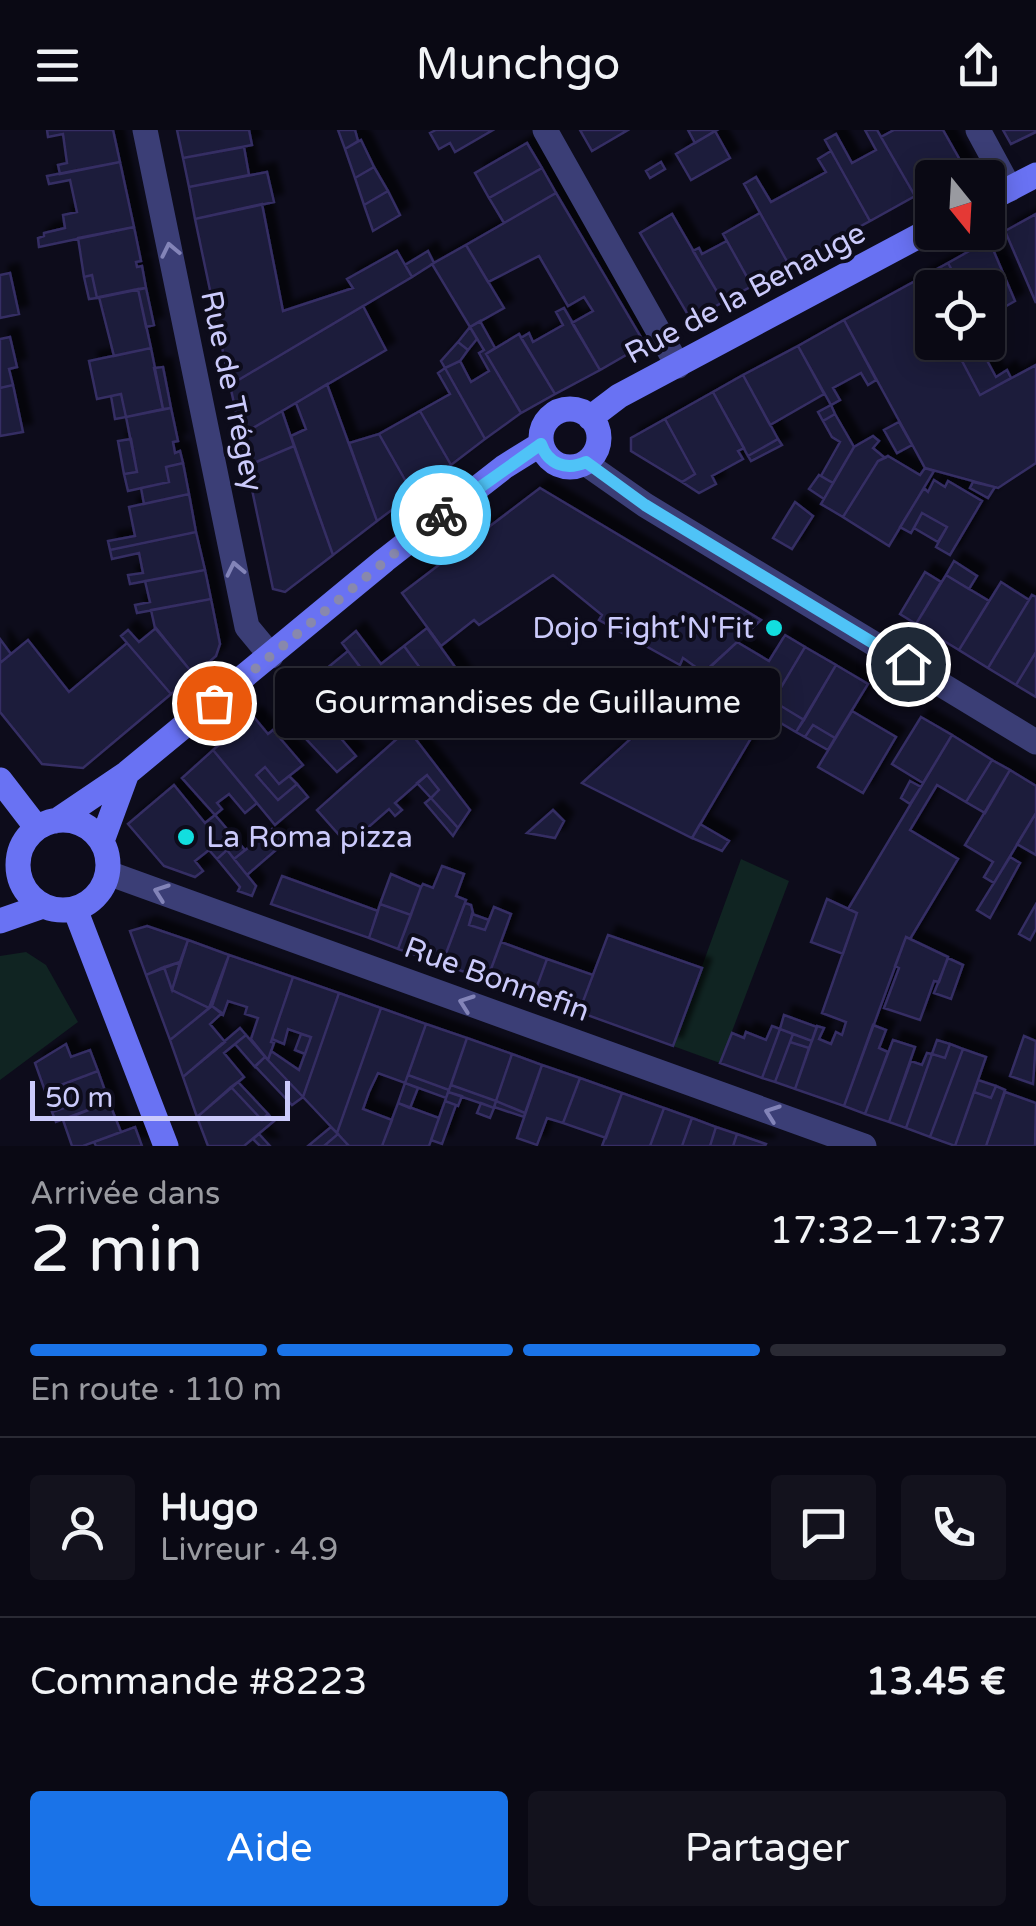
<!DOCTYPE html>
<html lang="fr">
<meta charset="utf-8">
<style>
body{margin:0;font-family:"Varela Round",sans-serif;background:#13121d;color:#f1f3f6;height:100vh;display:flex;flex-direction:column;font-size:38px;white-space:nowrap}
*{box-sizing:border-box;margin:0}
p{font-size:32px;color:#999aa0}
.icon{flex:none;width:55px;height:55px;fill:none;stroke:currentColor;stroke-width:2;stroke-linecap:round;stroke-linejoin:round}
.map{position:relative;height:1016px;overflow:hidden}
.drawer{display:flex;flex-direction:column;background:#0a0914;flex:1}
.drawer>*{flex:none}
.needle{width:65px;rotate:162deg}
.fabs{position:absolute;left:915px;top:30px;display:grid;gap:20px}
.fabs a{display:grid;place-items:center;width:90px;height:90px;border-radius:10px;background:#0a0914;box-shadow:0 5px 25px #0003,0 0 0 2px #2a2a34;font-size:50px}
.scale{position:absolute;left:30px;bottom:25px;width:260px;box-sizing:border-box;padding-left:10px;border:5px solid #cbcafb;border-top:0;font-size:28px;line-height:35px;white-space:nowrap;color:#cbcafb;-webkit-text-stroke:8px #0d0c1b;paint-order:stroke}
.pin{position:absolute;display:grid;place-items:center;width:85px;height:85px;color:#fff;margin:-42px;border:5px solid #fff;border-radius:50%;box-shadow:0 2px 10px #0007}
.courier{position:absolute;display:grid;place-items:center;width:100px;height:100px;margin:-50px;border:8px solid #4fc3f7;border-radius:50%;background:#fff;color:#222;box-shadow:0 2px 12px #0007}
.bubble{position:absolute;height:70px;border-radius:10px;background:#0a0914;box-shadow:0 5px 25px #0003,0 0 0 2px #2a2a34;font-size:32px;font-weight:600;line-height:70px;text-align:center}
.overview em{font-style:normal;font-weight:600}
.overview div{display:flex;flex-direction:column-reverse}
.overview{display:flex;align-items:center;justify-content:space-between;height:170px;padding:0 30px}
h1{font-size:65px;font-weight:600;line-height:75px}
.bar{display:grid;grid-template-columns:repeat(4,1fr);gap:15px 10px;align-content:center;height:120px;padding:0 30px}
.bar i{height:12px;border-radius:8px;background:#2a2a34}
.bar .current{background:#1a73e8}
.bar p{grid-column:span 4}
.line{display:flex;align-items:center;gap:25px;padding:0 30px;border-top:2px solid #2a2a34}
.line div{flex:1}
.round{display:grid;place-items:center;flex:none;width:105px;height:105px;border-radius:10px;background:#13121d}
.primary-button{display:flex;gap:20px;margin-top:auto;padding:20px 30px}
.primary-button a{flex:1;height:115px;border-radius:10px;background:#1a73e8;color:#fff;font-size:40px;font-weight:600;line-height:115px;text-align:center}
.primary-button a+a{background:#13121d;color:#f1f3f6}
header{display:flex;justify-content:space-between;align-items:center;height:130px;padding:0 30px;background:#0a0914;font-size:45px;font-weight:600}
.map>svg:first-child{display:block}
.green{fill:#102422}
.building{fill:#1d1a3a;stroke:#342e64;stroke-width:2.5;filter:url(#shadow)}
.lines{fill:none;stroke-linecap:round;stroke-linejoin:round}
.street{stroke:#3b3e76;stroke-width:25}
.secondary{stroke:#6972f3;stroke-width:25}
.oneway{stroke:#8384b8}
.done{stroke:#8888ad;stroke-width:10;stroke-dasharray:0 18}
.route{stroke:#4fc3f7;stroke-width:12}
.poi-dot{fill:#12dedf;stroke:#0d0c1b;stroke-width:4}
.labels{text-anchor:middle;stroke-width:8;stroke-linejoin:round;paint-order:stroke}
.street-label{font-size:30px;fill:#cbcafb;stroke:#0d0c1b}
.poi-label{font-size:30px;fill:#cbcafb;stroke:#0d0c1b;text-anchor:end}
</style>
<header><svg class="icon" aria-label="menu" viewBox="0 0 24 24"><path d="M4 6h16M4 12h16M4 18h16"/></svg>Munchgo<svg class="icon" aria-label="share" viewBox="0 0 24 24"><path d="M12 15V3M7 8l5-5 5 5M5 13v7h14v-7"/></svg></header>
<div class="map">
<svg width="1036" height="1016" viewBox="0 0 1036 1016">
<defs>
<filter id="shadow"><feDropShadow dx="9" dy="-9" stdDeviation="2.5" flood-color="#0009"/></filter>
</defs>
<rect width="100%" height="100%" fill="#0d0c1b"/>
<path class="green" d="M 741,729 L 789,751 L 720,933 L 673,916 Z
M 26,822 L 46,835 L 78,892 L 0,950 L 0,826 Z"/>
<path class="building" d="M 47,0 L 113,0 L 120,32 L 60,44 L 58,35 L 67,33 L 63,4 L 48,7 Z
M 177,0 L 249,0 L 252,15 L 183,28 Z
M 338,0 L 355,0 L 358,11 L 345,19 Z
M 436,0 L 493,0 L 455,22 L 450,13 L 439,19 L 430,3 Z
M 580,0 L 628,0 L 592,21 Z
M 688,0 L 717,0 L 695,13 Z
M 865,0 L 877,0 L 915,66 L 870,91 L 825,10 L 836,4 L 852,33 L 876,20 Z
M 894,0 L 943,0 L 965,39 L 948,48 L 932,48 L 932,56 L 915,66 L 881,7 Z
M 1003,0 L 1036,0 L 1036,2 L 1011,14 Z
M 715,1 L 730,28 L 691,50 L 676,24 Z
M 361,10 L 374,37 L 355,48 L 345,19 Z
M 527,13 L 542,38 L 489,68 L 475,43 Z
M 244,17 L 249,45 L 189,57 L 183,28 Z
M 831,21 L 870,91 L 789,135 L 744,54 L 756,47 L 771,72 L 826,42 L 818,29 Z
M 120,32 L 134,97 L 39,117 L 38,108 L 44,106 L 44,103 L 65,98 L 63,85 L 77,82 L 70,50 L 49,54 L 47,46 Z
M 661,32 L 665,39 L 650,48 L 646,41 Z
M 374,37 L 388,61 L 364,75 L 355,48 Z
M 542,38 L 556,63 L 504,93 L 489,68 Z
M 267,42 L 274,72 L 195,89 L 189,57 Z
M 388,61 L 400,85 L 373,101 L 364,75 Z
M 556,63 L 645,214 L 600,240 L 572,193 L 593,181 L 584,167 L 568,176 L 539,126 L 488,152 L 466,115 Z
M 262,74 L 283,181 L 353,158 L 347,149 L 397,121 L 412,147 L 230,255 L 195,89 Z
M 760,83 L 789,135 L 752,156 L 723,104 Z
M 672,84 L 723,172 L 691,190 L 640,103 Z
M 1036,84 L 1036,173 L 1005,101 Z
M 134,97 L 141,131 L 136,132 L 137,137 L 142,136 L 146,158 L 97,168 L 92,145 L 84,147 L 78,108 Z
M 989,110 L 1015,171 L 1001,179 L 993,162 L 988,165 L 988,158 L 962,158 L 948,133 Z
M 727,111 L 752,156 L 723,172 L 693,121 L 699,118 L 702,124 Z
M 466,115 L 504,178 L 470,197 L 432,134 Z
M 428,121 L 434,133 L 412,147 L 405,135 Z
M 948,133 L 962,158 L 932,158 L 932,178 L 917,150 Z
M 10,143 L 19,184 L 0,188 L 0,145 Z
M 92,145 L 97,168 L 89,169 L 84,147 Z
M 917,150 L 932,178 L 932,212 L 952,212 L 980,265 L 1036,235 L 1036,333 L 998,358 L 925,338 L 844,190 Z
M 146,158 L 154,195 L 146,197 L 138,159 Z
M 138,159 L 151,218 L 114,226 L 99,167 Z
M 363,176 L 386,220 L 241,305 L 230,255 Z
M 564,178 L 600,240 L 555,264 L 521,208 L 529,203 L 533,212 L 563,195 L 556,182 Z
M 844,190 L 876,250 L 868,255 L 861,243 L 833,258 L 840,270 L 831,275 L 798,216 Z
M 480,191 L 495,218 L 486,224 L 521,283 L 485,309 L 445,238 L 460,231 L 471,252 L 489,241 L 479,223 L 484,220 L 470,197 Z
M 470,197 L 477,209 L 468,220 L 458,212 Z
M 519,204 L 555,264 L 521,283 L 486,224 Z
M 10,207 L 17,237 L 9,239 L 13,255 L 0,258 L 0,209 Z
M 458,212 L 468,220 L 460,231 L 445,238 L 441,231 Z
M 952,212 L 977,212 L 996,247 L 1007,240 L 1011,248 L 980,265 Z
M 798,216 L 824,264 L 770,295 L 743,245 Z
M 151,218 L 163,279 L 126,287 L 121,264 L 97,269 L 89,231 Z
M 163,237 L 171,278 L 163,279 L 154,238 Z
M 445,238 L 485,309 L 451,335 L 420,281 L 450,264 L 438,243 Z
M 743,245 L 778,309 L 748,326 L 713,262 Z
M 327,254 L 377,391 L 333,425 L 291,306 L 306,299 L 296,273 Z
M 13,255 L 23,302 L 0,306 L 0,258 Z
M 713,262 L 744,318 L 738,321 L 743,329 L 712,346 L 716,354 L 699,363 L 682,352 L 695,344 L 665,289 Z
M 121,264 L 126,287 L 115,289 L 111,266 Z
M 831,275 L 835,284 L 823,291 L 818,282 Z
M 171,278 L 178,311 L 173,312 L 175,323 L 180,321 L 183,333 L 166,337 L 169,352 L 128,361 L 124,344 L 137,342 L 126,287 Z
M 282,281 L 294,316 L 247,336 L 241,305 Z
M 420,281 L 451,335 L 413,364 L 379,304 Z
M 835,284 L 854,317 L 833,353 L 821,346 L 840,312 L 832,307 L 823,291 Z
M 665,289 L 695,344 L 682,352 L 631,321 L 631,308 Z
M 899,292 L 912,315 L 897,323 L 884,300 Z
M 379,304 L 413,364 L 377,391 L 349,313 Z
M 873,306 L 879,311 L 873,318 L 885,328 L 878,331 L 843,387 L 821,374 L 854,317 Z
M 131,309 L 137,342 L 124,344 L 118,311 Z
M 778,309 L 782,315 L 751,331 L 748,326 Z
M 294,316 L 333,425 L 285,462 L 273,459 L 247,336 Z
M 888,326 L 920,345 L 925,338 L 934,341 L 889,416 L 843,387 L 878,331 Z
M 183,333 L 189,364 L 144,374 L 141,358 L 169,352 L 166,337 Z
M 819,345 L 833,353 L 824,369 L 809,359 Z
M 934,350 L 945,357 L 948,351 L 982,371 L 950,425 L 936,417 L 947,397 L 922,383 L 911,403 L 900,397 L 924,358 L 928,362 Z
M 973,352 L 995,357 L 988,368 L 970,358 Z
M 540,358 L 743,479 L 761,490 L 704,543 L 683,528 L 680,535 L 599,490 L 602,485 L 553,445 L 479,495 L 474,490 L 441,516 L 402,463 Z
M 189,364 L 196,402 L 110,420 L 108,411 L 135,406 L 129,377 Z
M 795,372 L 813,386 L 792,419 L 773,408 Z
M 922,383 L 947,397 L 938,412 L 914,398 Z
M 196,402 L 205,440 L 130,454 L 128,445 L 143,443 L 139,423 L 112,429 L 110,420 Z
M 954,431 L 977,446 L 969,459 L 946,445 Z
M 205,440 L 211,469 L 137,483 L 135,475 L 150,472 L 145,451 Z
M 925,442 L 941,452 L 916,494 L 900,484 Z
M 946,445 L 989,471 L 959,520 L 916,494 Z
M 1001,452 L 1029,470 L 988,538 L 959,520 Z
M 1032,465 L 1036,467 L 1036,522 L 1016,555 L 988,538 Z
M 211,469 L 220,514 L 216,526 L 194,545 L 155,498 L 151,480 Z
M 156,498 L 194,545 L 171,564 L 121,506 L 128,500 L 139,512 Z
M 427,498 L 468,555 L 445,572 L 404,516 Z
M 356,501 L 381,534 L 404,516 L 445,572 L 407,600 L 342,513 Z
M 785,505 L 805,517 L 692,708 L 582,653 L 737,512 L 769,531 Z
M 0,509 L 11,524 L 0,533 Z
M 28,510 L 69,562 L 127,513 L 171,564 L 83,638 L 42,634 L 0,582 L 0,533 Z
M 805,517 L 836,535 L 804,590 L 781,576 L 774,589 L 765,584 Z
M 348,521 L 470,680 L 458,698 L 431,668 L 439,660 L 427,645 L 395,673 L 402,680 L 395,686 L 389,679 L 348,715 L 317,680 L 399,607 L 390,596 L 381,604 L 326,539 Z
M 1036,522 L 1036,567 L 1016,555 Z
M 836,535 L 868,554 L 835,608 L 813,595 L 805,607 L 796,602 Z
M 300,561 L 356,626 L 337,642 L 278,579 Z
M 781,576 L 804,590 L 796,602 L 774,589 Z
M 852,581 L 896,607 L 863,663 L 818,637 Z
M 253,586 L 268,604 L 273,600 L 303,635 L 279,654 L 265,637 L 256,645 L 278,670 L 297,654 L 308,667 L 275,695 L 213,620 Z
M 921,587 L 952,605 L 923,653 L 892,634 Z
M 813,595 L 835,608 L 828,620 L 805,607 Z
M 952,605 L 992,630 L 966,672 L 937,655 L 910,700 L 958,729 L 910,809 L 906,807 L 844,976 L 795,959 L 817,896 L 824,898 L 819,909 L 831,914 L 836,902 L 842,905 L 846,892 L 822,883 L 857,783 L 848,779 Z
M 213,620 L 257,673 L 245,683 L 229,664 L 217,673 L 222,679 L 215,685 L 182,648 Z
M 992,630 L 1010,640 L 985,683 L 966,672 Z
M 265,637 L 279,654 L 289,646 L 297,654 L 278,670 L 256,645 Z
M 1010,640 L 1036,656 L 1036,683 L 994,753 L 984,747 L 993,732 L 965,715 Z
M 427,645 L 439,660 L 431,668 L 417,653 Z
M 910,651 L 921,657 L 910,674 L 901,668 Z
M 174,655 L 205,693 L 215,685 L 245,720 L 234,729 L 227,720 L 217,729 L 209,720 L 195,731 L 203,741 L 195,747 L 164,736 L 128,694 Z
M 431,668 L 458,698 L 453,706 L 425,673 Z
M 553,680 L 564,691 L 555,708 L 527,703 Z
M 1036,683 L 1036,725 L 1017,714 Z
M 700,694 L 729,711 L 722,721 L 692,708 Z
M 272,699 L 284,713 L 247,745 L 234,729 Z
M 227,720 L 256,756 L 252,766 L 238,761 L 240,757 L 217,729 Z
M 1010,727 L 1020,733 L 990,788 L 977,780 Z
M 442,736 L 464,744 L 456,766 L 466,770 L 442,834 L 398,819 L 421,757 L 423,754 L 433,758 Z
M 391,744 L 421,757 L 411,785 L 380,774 Z
M 282,746 L 378,781 L 369,808 L 271,774 Z
M 827,769 L 857,783 L 843,824 L 811,812 Z
M 465,773 L 471,775 L 473,783 L 469,795 L 485,800 L 494,777 L 511,784 L 487,850 L 442,834 Z
M 380,774 L 411,785 L 398,819 L 369,808 Z
M 1036,774 L 1036,799 L 1030,810 L 1019,804 Z
M 472,784 L 489,790 L 485,800 L 469,795 Z
M 147,796 L 188,810 L 180,832 L 146,845 L 130,801 Z
M 608,805 L 702,838 L 673,916 L 579,882 Z
M 906,807 L 948,827 L 939,852 L 934,851 L 920,890 L 884,878 L 899,838 L 895,836 Z
M 188,810 L 229,825 L 209,878 L 172,860 Z
M 501,812 L 547,829 L 533,867 L 487,850 Z
M 229,825 L 293,847 L 271,912 L 274,913 L 268,930 L 251,909 L 258,888 L 245,884 L 247,877 L 228,871 L 223,885 L 212,876 Z
M 948,828 L 963,835 L 951,869 L 934,863 Z
M 547,829 L 593,845 L 579,882 L 533,867 Z
M 180,832 L 175,850 L 172,860 L 164,837 Z
M 164,837 L 172,860 L 209,878 L 170,910 L 146,845 Z
M 293,847 L 339,863 L 303,967 L 268,930 L 271,921 L 299,940 L 311,907 L 288,899 L 284,914 L 272,909 Z
M 339,863 L 381,878 L 337,1003 L 303,967 Z
M 212,876 L 222,883 L 210,894 L 225,912 L 183,947 L 170,910 Z
M 381,878 L 426,894 L 405,953 L 378,943 L 369,962 L 363,979 L 392,990 L 382,1016 L 349,1016 L 337,1003 Z
M 784,885 L 817,897 L 812,911 L 780,899 Z
M 426,894 L 467,908 L 449,960 L 408,945 Z
M 873,895 L 886,900 L 879,918 L 888,922 L 865,984 L 844,976 Z
M 772,896 L 780,899 L 762,948 L 720,933 L 732,903 L 744,908 L 746,902 L 766,910 Z
M 240,898 L 246,905 L 224,923 L 244,947 L 197,987 L 183,947 Z
M 780,899 L 793,904 L 775,952 L 762,948 Z
M 301,904 L 311,907 L 305,924 L 295,920 Z
M 793,904 L 812,911 L 809,918 L 790,912 Z
M 246,905 L 265,927 L 255,937 L 235,914 Z
M 1024,906 L 1036,911 L 1033,954 L 1010,946 Z
M 467,908 L 512,924 L 496,971 L 451,955 Z
M 893,910 L 915,917 L 889,992 L 865,984 Z
M 937,910 L 950,914 L 945,928 L 932,924 Z
M 790,912 L 809,918 L 795,959 L 775,952 Z
M 66,914 L 71,927 L 90,920 L 98,941 L 45,961 L 35,933 Z
M 950,914 L 963,919 L 930,1007 L 906,998 L 932,924 L 945,928 Z
M 963,919 L 986,927 L 955,1016 L 930,1007 Z
M 927,923 L 932,924 L 906,998 L 889,992 L 911,931 L 922,935 Z
M 512,924 L 542,935 L 525,983 L 496,971 Z
M 265,927 L 303,967 L 292,975 L 255,936 Z
M 542,935 L 580,948 L 563,993 L 547,988 L 537,1015 L 517,1008 Z
M 98,941 L 109,972 L 56,992 L 52,982 L 64,978 L 59,965 L 47,969 L 45,961 Z
M 408,945 L 449,960 L 446,968 L 405,953 Z
M 580,948 L 622,963 L 606,1008 L 563,993 Z
M 978,950 L 996,956 L 991,968 L 974,962 Z
M 238,952 L 268,984 L 262,990 L 231,957 Z
M 405,953 L 418,958 L 410,978 L 398,973 Z
M 451,955 L 496,971 L 494,978 L 448,962 Z
M 996,956 L 1005,960 L 986,1016 L 955,1016 L 974,962 L 991,968 Z
M 231,957 L 262,990 L 268,984 L 274,991 L 244,1016 L 208,1016 L 197,987 Z
M 448,962 L 462,966 L 458,976 L 445,971 Z
M 1005,962 L 1036,973 L 1035,1016 L 986,1016 Z
M 622,963 L 664,978 L 650,1016 L 602,1016 Z
M 445,971 L 456,975 L 442,1014 L 431,1010 Z
M 496,971 L 525,983 L 524,987 L 494,977 Z
M 109,972 L 121,1002 L 83,1016 L 72,1016 L 63,990 Z
M 398,973 L 439,988 L 429,1016 L 382,1016 Z
M 481,973 L 494,978 L 490,988 L 477,983 Z
M 664,978 L 692,988 L 682,1016 L 650,1016 Z
M 692,988 L 716,997 L 710,1016 L 682,1016 Z
M 135,997 L 142,1016 L 96,1016 L 94,1012 Z
M 331,997 L 338,1004 L 324,1016 L 308,1016 Z
M 716,997 L 737,1004 L 733,1016 L 710,1016 Z
M 259,1004 L 270,1016 L 260,1016 L 253,1009 Z
M 338,1004 L 349,1016 L 326,1016 L 325,1015 Z
M 737,1004 L 766,1014 L 765,1016 L 733,1016 Z"/>
<g class="lines">
<path class="street" d="M 145,0 L 247,497 L 271,526
M 545,0 L 678,236
M 978,0 L 1010,59
M 585,333 L 645,375 L 1036,612
M 108,743 L 864,1016"/>
<path class="secondary" d="M 988,70 L 1036,45
M541 308a29 29 0 1 1 58 0a29 29 0 1 1-58 0Z
M 590,288 L 619,266 L 932,99
M 0,650 L 37,698
M18 735a45 45 0 1 1 90 0a45 45 0 1 1-90 0Z
M 56,691 L 127,643 L 385,430 L 504,337 L 541,314
M 102,711 L 127,643
M 75,779 L 166,1016
M 0,791 L 43,776"/>
</g>
<defs><path id="oneway-chevron" d="M-2-3.5L2.5 0L-2 3.5" fill="none" stroke-width="1.6" stroke-linecap="round" stroke-linejoin="round" transform="scale(2.5)"/></defs>
<g class="oneway">
<use href="#oneway-chevron" transform="translate(170 120) rotate(-102)"/>
<use href="#oneway-chevron" transform="translate(235 439) rotate(-102)"/>
<use href="#oneway-chevron" transform="translate(161 762) rotate(-160)"/>
<use href="#oneway-chevron" transform="translate(466 873) rotate(-160)"/>
<use href="#oneway-chevron" transform="translate(772 983) rotate(-160)"/>
</g>
<g class="lines">
<path class="done" d="M 214,573 L 441,385"/>
<path class="route" d="M 441,385 L 541,314 C 548,334 566,341 586,332 L 645,375 L 908,534"/>
</g>
<g class="poi-dot">
<circle cx="774" cy="498" r="10"/>
<circle cx="186" cy="707" r="10"/>
</g>
<g class="labels">
<g class="street-label">
<text transform="translate(745 163) rotate(-28)" y="10">Rue de la Benauge</text>
<text transform="translate(232 261) rotate(78)" y="10">Rue de Trégey</text>
<text transform="translate(497 849) rotate(20)" y="10">Rue Bonnefin</text>
</g>
<g class="poi-label">
<text x="754" y="508">Dojo Fight'N'Fit</text>
<text x="206" y="717" text-anchor="start">La Roma pizza</text>
</g>
</g>
</svg>
<div class="fabs">
<a><svg class="needle" viewBox="-14 -14 28 28"><path d="M0-13l5 13h-10z" fill="#e53935"/><path d="M0 13l5-13h-10z" fill="#999aa0"/></svg></a>
<a><svg class="icon" aria-label="locate" viewBox="0 0 24 24"><circle cx="12" cy="12" r="6"/><path d="M12 2v4M12 18v4M2 12h4M18 12h4"/></svg></a>
</div>
<div class="scale">50 m</div>
<div class="pin" style="left:214px;top:573px;background:#ea580c"><svg class="icon" aria-label="bag" viewBox="0 0 24 24"><path d="M5 8h14l-1 12H6zM9 8a3 3 0 0 1 6 0"/></svg></div>
<div class="pin" style="left:908px;top:534px;background:#1f2937"><svg class="icon" aria-label="home" viewBox="0 0 24 24"><path d="M3 11l9-7 9 7M6 9v11h12V9"/></svg></div>
<div class="courier" style="left:441px;top:385px"><svg class="icon" aria-label="bike" viewBox="0 0 24 24"><circle cx="6" cy="16" r="4"/><circle cx="18" cy="16" r="4"/><path d="M6 16l4-8h5l3 8M10 8l3 8H6M13 5h3"/></svg></div>
<div class="bubble" style="left:275px;top:538px;width:505px">Gourmandises de Guillaume</div>
</div>
<section class="drawer">
<div class="overview"><div><h1>2 min</h1><p>Arrivée dans</p></div><em>17:32–17:37</em></div>
<div class="bar"><i class="current"></i><i class="current"></i><i class="current"></i><i></i><p>En route · 110 m</p></div>
<div class="line" style="height:180px"><a class="round"><svg class="icon" aria-label="person" viewBox="0 0 24 24"><circle cx="12" cy="8" r="4"/><path d="M4 21q1-7 8-7t8 7"/></svg></a><div><b>Hugo</b><p>Livreur · 4.9</p></div><a class="round"><svg class="icon" aria-label="chat" viewBox="0 0 24 24"><path d="M4 5h16v11H9l-5 4z"/></svg></a><a class="round"><svg class="icon" aria-label="phone" viewBox="0 0 24 24"><path d="M5 4h4l2 5-3 2q2 4 5 5l2-3 5 2v4C11 20 4 13 5 4z"/></svg></a></div>
<div class="line" style="height:130px"><div>Commande #8223</div><b>13.45 €</b></div>
<div class="primary-button"><a>Aide</a><a>Partager</a></div>
</section>
